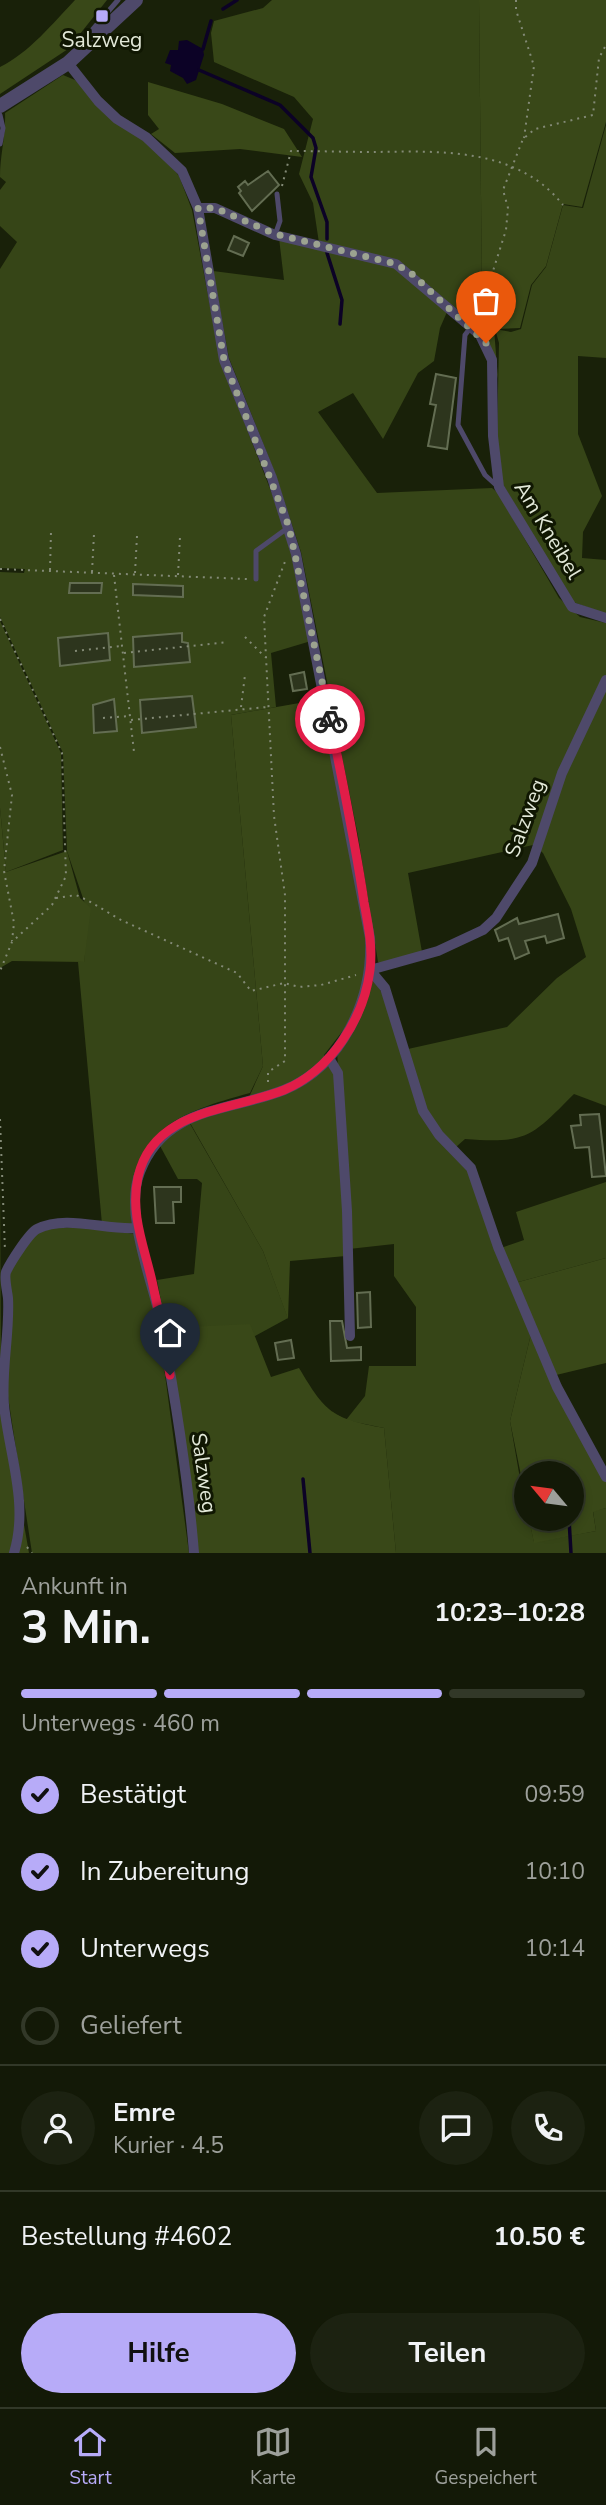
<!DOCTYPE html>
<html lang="de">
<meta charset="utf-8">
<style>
body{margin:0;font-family:"Nunito Sans",sans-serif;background:#1c2211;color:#f1f3f6;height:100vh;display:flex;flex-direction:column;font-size:26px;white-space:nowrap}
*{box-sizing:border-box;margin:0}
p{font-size:23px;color:#9da09b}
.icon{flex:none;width:38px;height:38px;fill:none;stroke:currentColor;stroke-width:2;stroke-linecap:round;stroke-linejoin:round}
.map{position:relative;height:1553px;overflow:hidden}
.panel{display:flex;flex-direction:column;background:#131907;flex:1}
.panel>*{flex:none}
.needle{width:46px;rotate:299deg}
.fabs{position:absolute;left:514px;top:1461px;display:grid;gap:14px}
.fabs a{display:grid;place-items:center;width:70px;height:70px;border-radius:50%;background:#131907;box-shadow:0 4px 10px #0003,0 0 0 2px #323828;font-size:35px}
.pin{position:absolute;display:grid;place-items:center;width:60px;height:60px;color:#fff;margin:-72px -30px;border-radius:50% 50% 50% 0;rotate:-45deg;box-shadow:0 0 7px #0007}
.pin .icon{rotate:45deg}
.courier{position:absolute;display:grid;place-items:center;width:70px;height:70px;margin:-35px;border:5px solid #e11d48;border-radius:50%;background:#fff;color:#222;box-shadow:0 2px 9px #0007}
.summary em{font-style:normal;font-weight:700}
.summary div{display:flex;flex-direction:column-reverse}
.summary{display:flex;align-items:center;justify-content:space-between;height:119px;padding:0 21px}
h1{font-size:46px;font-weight:700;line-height:52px}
.bar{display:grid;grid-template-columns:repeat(4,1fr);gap:10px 7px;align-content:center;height:84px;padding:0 21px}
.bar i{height:9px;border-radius:5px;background:#323828}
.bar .current{background:#b7abf8}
.bar p{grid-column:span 4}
.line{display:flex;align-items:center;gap:18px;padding:0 21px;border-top:2px solid #323828}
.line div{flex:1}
.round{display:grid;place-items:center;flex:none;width:74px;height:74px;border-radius:37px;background:#1c2211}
ol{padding:0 21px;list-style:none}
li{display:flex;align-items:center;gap:21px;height:77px}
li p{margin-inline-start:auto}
li .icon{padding:7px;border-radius:50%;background:#b7abf8;color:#111;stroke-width:4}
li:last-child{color:#9da09b}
li i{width:38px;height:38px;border:4px solid #323828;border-radius:50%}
.cta{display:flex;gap:14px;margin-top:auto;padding:14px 21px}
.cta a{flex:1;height:80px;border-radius:42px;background:#b7abf8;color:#111;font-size:28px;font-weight:700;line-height:80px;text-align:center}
.cta a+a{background:#1c2211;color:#f1f3f6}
.tabs{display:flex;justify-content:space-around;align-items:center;height:98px;border-top:2px solid #323828;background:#131907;font-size:19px;color:#9da09b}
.tabs a{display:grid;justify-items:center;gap:4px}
.tabs .current{color:#b7abf8}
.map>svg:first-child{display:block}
.green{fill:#364517}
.forest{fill:#394818}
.water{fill:#0c0226}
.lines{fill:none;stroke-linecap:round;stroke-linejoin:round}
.stream{stroke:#0c0226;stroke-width:3.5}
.building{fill:#2d351d;stroke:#636d52;stroke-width:2}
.path{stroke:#838a76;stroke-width:2;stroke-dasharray:2 5;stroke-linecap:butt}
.service{stroke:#4e496a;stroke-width:5}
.minor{stroke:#4e496a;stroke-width:10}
.tertiary{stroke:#4e496a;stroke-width:14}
.done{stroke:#9ca390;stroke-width:7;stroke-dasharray:0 12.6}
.route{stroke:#e11d48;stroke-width:9}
.poi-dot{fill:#b7abf8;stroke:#101702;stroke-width:2.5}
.labels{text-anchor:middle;stroke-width:6;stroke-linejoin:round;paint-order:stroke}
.poi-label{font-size:21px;fill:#e3e9d9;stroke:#101702}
.street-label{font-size:21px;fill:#e3e9d9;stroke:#101702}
</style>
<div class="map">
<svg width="606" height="1553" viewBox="0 0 606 1553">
<rect width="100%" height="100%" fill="#192109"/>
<path class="green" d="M 272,0 L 479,0 L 482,292 L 466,321 L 405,267 L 319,243 L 313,203 L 299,174 L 313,119 L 294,97 L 214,62 L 211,33 L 214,21 L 263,8 Z
M 63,75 L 75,80 L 164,157 L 179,176 L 192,210 L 220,360 L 286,530 L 311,641 L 271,653 L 276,707 L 231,715 L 263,1066 L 250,1093 C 172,1114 125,1134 132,1227 L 102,1224 L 78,962 L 84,962 L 87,910 L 67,851 L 63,753 L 0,617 L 0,572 L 24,573 L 25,569 L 0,568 L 0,269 L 17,242 L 0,226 L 0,190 L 6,182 L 0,177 C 0,155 6,135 5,113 Z
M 606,125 L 606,358 L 578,356 L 578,434 L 602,496 L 583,532 L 582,558 L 606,560 L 606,614 L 573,602 L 502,483 L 497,437 L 499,343 L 495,329 L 511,332 L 521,329 L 532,285 L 546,267 L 563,205 L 583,208 Z
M 279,238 L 388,263 L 447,312 L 440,328 L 434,361 L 418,373 L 383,439 L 353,393 L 318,412 L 377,493 L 492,488 L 498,493 L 559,598 L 580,617 L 606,623 L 606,1106 L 574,1094 C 532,1136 528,1144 465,1139 L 456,1147 L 429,1119 L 408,1049 L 507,1027 L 557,978 L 586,957 L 571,909 L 543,853 L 533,845 L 408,873 L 422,952 L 382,965 L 378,962 L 358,836 L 301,552 L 275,473 L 229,358 L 213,271 L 284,280 Z
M 0,621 L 61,753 L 63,850 L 6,872 L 0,808 Z
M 374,978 L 391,1011 L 422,1112 L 470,1170 L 532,1330 L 510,1421 L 527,1519 L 529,1519 L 534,1542 L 596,1531 L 593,1511 L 606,1508 L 606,1553 L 396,1553 L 384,1428 L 345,1420 L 321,1405 L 346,1420 L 365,1396 L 369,1366 L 416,1366 L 416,1307 L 394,1276 L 394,1244 L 349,1249 L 337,1051 L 364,1004 Z
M 189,1122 L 263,1251 L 288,1318 L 255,1336 L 166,1328 L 157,1280 L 194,1274 L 202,1183 L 197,1179 L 178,1179 L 159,1144 Z
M 606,1182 L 606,1258 L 515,1283 L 501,1248 L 524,1240 L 516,1212 Z
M 84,1227 L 135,1234 L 158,1323 L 189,1553 L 32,1553 L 7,1390 L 7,1279 L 28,1240 L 40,1232 L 53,1228 Z"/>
<path class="forest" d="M 75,0 L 107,0 L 68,49 L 0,94 L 0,67 C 29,53 53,23 75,0 Z
M 479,0 L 606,0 L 606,122 L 582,207 L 563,204 L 546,266 L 531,285 L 520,328 L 494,329 L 498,379 L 493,358 L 467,322 L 482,292 Z
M 148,82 L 222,104 L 284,129 L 302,157 L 240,149 L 175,153 L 151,134 L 159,129 L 148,115 Z
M 322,699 L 350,835 L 371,972 L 348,1024 L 324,1055 L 327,1065 L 336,1072 L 346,1256 L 290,1261 L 288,1319 L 263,1251 L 189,1121 L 246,1104 L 263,1066 L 231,715 Z
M 0,808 L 6,872 L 67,851 L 80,898 L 91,908 L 84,962 L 12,961 L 0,968 Z
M 0,1163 L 1,1393 L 29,1553 L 0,1553 Z
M 606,1258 L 606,1363 L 552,1376 L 606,1481 L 606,1508 L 593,1512 L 596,1531 L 534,1543 L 529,1519 L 572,1519 L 572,1474 L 527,1474 L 527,1505 L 510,1421 L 532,1330 L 515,1283 Z
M 250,1324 L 271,1377 L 299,1368 C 326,1413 331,1418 384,1428 L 396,1553 L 196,1553 L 166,1328 Z"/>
<path class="water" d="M 187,40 L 203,49 L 204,55 L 196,80 L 187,84 L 183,78 L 170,71 L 171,65 L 165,63 L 170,50 L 178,50 L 179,41 Z"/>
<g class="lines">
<path class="stream" d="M 223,9 L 237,0
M 203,49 L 211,21
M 199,70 L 280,105 L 313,138 L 316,148 L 311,177 L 327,222 L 327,239
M 327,253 L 342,300 L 340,324
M 303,1479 L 310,1553
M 569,1519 L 571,1553"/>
</g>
<path class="building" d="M 268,171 L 279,185 L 252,211 L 239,193 L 241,191 L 238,187 L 245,181 L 248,185 Z
M 234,236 L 249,243 L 243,256 L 228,250 Z
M 436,374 L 456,378 L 447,449 L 428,446 L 436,405 L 430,404 Z
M 70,583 L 102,583 L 101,593 L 69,593 Z
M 133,584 L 183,586 L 183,597 L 133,595 Z
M 108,633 L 110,660 L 60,666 L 58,638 Z
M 182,633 L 182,642 L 188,643 L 190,662 L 134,667 L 133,637 Z
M 304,672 L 307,689 L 293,691 L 290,675 Z
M 192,696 L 196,727 L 142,733 L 140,700 Z
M 114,699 L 117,731 L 94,733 L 93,705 Z
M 558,914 L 564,938 L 547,943 L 545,936 L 525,941 L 529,953 L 515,959 L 508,938 L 499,941 L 495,930 L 517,918 L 519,924 Z
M 599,1114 L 606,1176 L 592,1177 L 589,1147 L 575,1148 L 571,1126 L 581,1125 L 580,1115 Z
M 154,1187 L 181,1187 L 181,1202 L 173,1202 L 174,1223 L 156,1223 Z
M 370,1292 L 371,1327 L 358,1328 L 357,1293 Z
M 330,1321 L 342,1321 L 347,1348 L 361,1347 L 361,1360 L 331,1361 Z
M 291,1340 L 294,1358 L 278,1360 L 275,1343 Z"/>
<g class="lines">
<path class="path" d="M 516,0 L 516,10 L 534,66 L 524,138
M 282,186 L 291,151 C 318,151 346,152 373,152 C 440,151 517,147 563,205
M 471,313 L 493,271 L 506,230 L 508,208 L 503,190 L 523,139 L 535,129 L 593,115 L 599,58 L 606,45
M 0,569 L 247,579
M 50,570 L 51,532
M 92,572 L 94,534
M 135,573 L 137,536
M 114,575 L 134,752
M 178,575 L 180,537
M 0,619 L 62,753 L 66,876 L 52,905 L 12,942 L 0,971
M 245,637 L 265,657
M 75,651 L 122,646
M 124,653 L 228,642
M 241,707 L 245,675
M 103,718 L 130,716
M 131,720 L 267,707
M 0,747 L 12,795 L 4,871 L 14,923 L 12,941
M 56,898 L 76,895 L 87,900 L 121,920 L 237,973 L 251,991 L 284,983 L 299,987 L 321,985 L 356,975
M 268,1082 L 268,1072 L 285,1061 L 285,895 L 274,816 L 264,617 L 286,559
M 0,1119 L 5,1251
M 27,1547 L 32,1553"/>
<path class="service" d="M 81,43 L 118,0
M 0,115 L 3,128 L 0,144
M 275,235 L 280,221 L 277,194
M 471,327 L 465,335 L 458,425 L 485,475 L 496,485
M 256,579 L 256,551 L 289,527"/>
<path class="minor" d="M 68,63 L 98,101 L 117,119 L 146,137 L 182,171 L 198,208 L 224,360 L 272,478 L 296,554 L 370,938 C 373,998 343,1066 284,1090 C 228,1112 165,1106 140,1172 C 123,1215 154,1283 162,1327 C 176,1402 188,1477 194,1553
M 198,208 L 215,208 L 275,235 L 396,264 L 480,335 L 492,360 L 493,436 L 499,487 L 572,607 L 606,618
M 370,970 L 385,988 L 423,1111 L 439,1135 L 471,1168 L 498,1247 L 557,1387 L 606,1477
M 370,970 L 438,951 L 483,930 L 496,918 L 532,863 L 562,773 L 606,680
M 329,1058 L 338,1073 L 347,1211 L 350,1336
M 14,1553 C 29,1504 9,1454 4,1405 C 1,1369 10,1333 8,1298 C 7,1290 4,1278 6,1272 C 10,1263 29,1233 37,1229 C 67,1214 106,1231 138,1228"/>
<path class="tertiary" d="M 0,106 L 68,63 L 136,0"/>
</g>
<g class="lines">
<path class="done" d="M 330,719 L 289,527 L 224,360 L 198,208 L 215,208 L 275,234 L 396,264 L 412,274 L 486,343"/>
<path class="route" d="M 170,1375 C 165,1344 159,1312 152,1281 C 144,1246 130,1214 138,1177 C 153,1109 231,1111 284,1090 C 330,1071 364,1019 370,970 C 373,947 368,924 364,902 C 355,840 342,780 330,719"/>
</g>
<rect class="poi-dot" x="95" y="9" width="14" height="14" rx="3.5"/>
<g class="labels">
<g class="poi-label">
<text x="102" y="47">Salzweg</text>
</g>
<g class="street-label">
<text transform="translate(548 530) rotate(59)" y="7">Am Kneibel</text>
<text transform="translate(525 818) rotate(-70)" y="7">Salzweg</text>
<text transform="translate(204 1473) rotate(82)" y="7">Salzweg</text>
</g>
</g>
</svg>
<div class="fabs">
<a><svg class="needle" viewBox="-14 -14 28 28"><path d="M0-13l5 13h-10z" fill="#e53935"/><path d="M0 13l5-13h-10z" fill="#9da09b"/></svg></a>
</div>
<div class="pin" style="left:486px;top:343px;background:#ea580c"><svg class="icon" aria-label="bag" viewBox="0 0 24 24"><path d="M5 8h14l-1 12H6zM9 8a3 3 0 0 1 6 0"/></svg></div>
<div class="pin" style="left:170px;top:1375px;background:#1f2937"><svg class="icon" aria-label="home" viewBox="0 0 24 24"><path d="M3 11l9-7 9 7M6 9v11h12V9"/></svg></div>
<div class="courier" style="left:330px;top:719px"><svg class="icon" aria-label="bike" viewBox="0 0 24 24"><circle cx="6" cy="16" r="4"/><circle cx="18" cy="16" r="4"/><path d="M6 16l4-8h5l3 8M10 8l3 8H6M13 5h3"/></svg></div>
</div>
<section class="panel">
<div class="summary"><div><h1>3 Min.</h1><p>Ankunft in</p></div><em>10:23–10:28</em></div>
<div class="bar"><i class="current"></i><i class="current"></i><i class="current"></i><i></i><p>Unterwegs · 460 m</p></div>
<ol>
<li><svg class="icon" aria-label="check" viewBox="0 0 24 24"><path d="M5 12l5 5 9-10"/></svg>Bestätigt<p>09:59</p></li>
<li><svg class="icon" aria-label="check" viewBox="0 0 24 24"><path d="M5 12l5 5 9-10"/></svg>In Zubereitung<p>10:10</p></li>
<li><svg class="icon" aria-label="check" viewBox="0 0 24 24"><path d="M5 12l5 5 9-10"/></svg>Unterwegs<p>10:14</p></li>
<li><i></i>Geliefert</li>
</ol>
<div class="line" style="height:126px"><a class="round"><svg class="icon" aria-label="person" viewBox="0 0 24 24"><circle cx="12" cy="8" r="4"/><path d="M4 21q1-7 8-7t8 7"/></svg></a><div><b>Emre</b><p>Kurier · 4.5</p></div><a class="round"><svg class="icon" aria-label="chat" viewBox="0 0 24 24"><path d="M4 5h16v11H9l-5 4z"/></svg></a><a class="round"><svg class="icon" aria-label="phone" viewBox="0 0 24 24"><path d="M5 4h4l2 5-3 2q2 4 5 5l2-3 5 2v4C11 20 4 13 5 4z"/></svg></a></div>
<div class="line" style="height:91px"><div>Bestellung #4602</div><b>10.50 €</b></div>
<div class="cta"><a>Hilfe</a><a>Teilen</a></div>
</section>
<nav class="tabs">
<a class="current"><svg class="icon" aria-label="home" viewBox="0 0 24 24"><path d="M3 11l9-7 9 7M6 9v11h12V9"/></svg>Start</a>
<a><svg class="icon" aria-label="map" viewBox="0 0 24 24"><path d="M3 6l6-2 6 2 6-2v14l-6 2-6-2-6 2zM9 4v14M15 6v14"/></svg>Karte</a>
<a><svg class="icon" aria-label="saved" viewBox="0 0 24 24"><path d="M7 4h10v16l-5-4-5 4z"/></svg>Gespeichert</a>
</nav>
